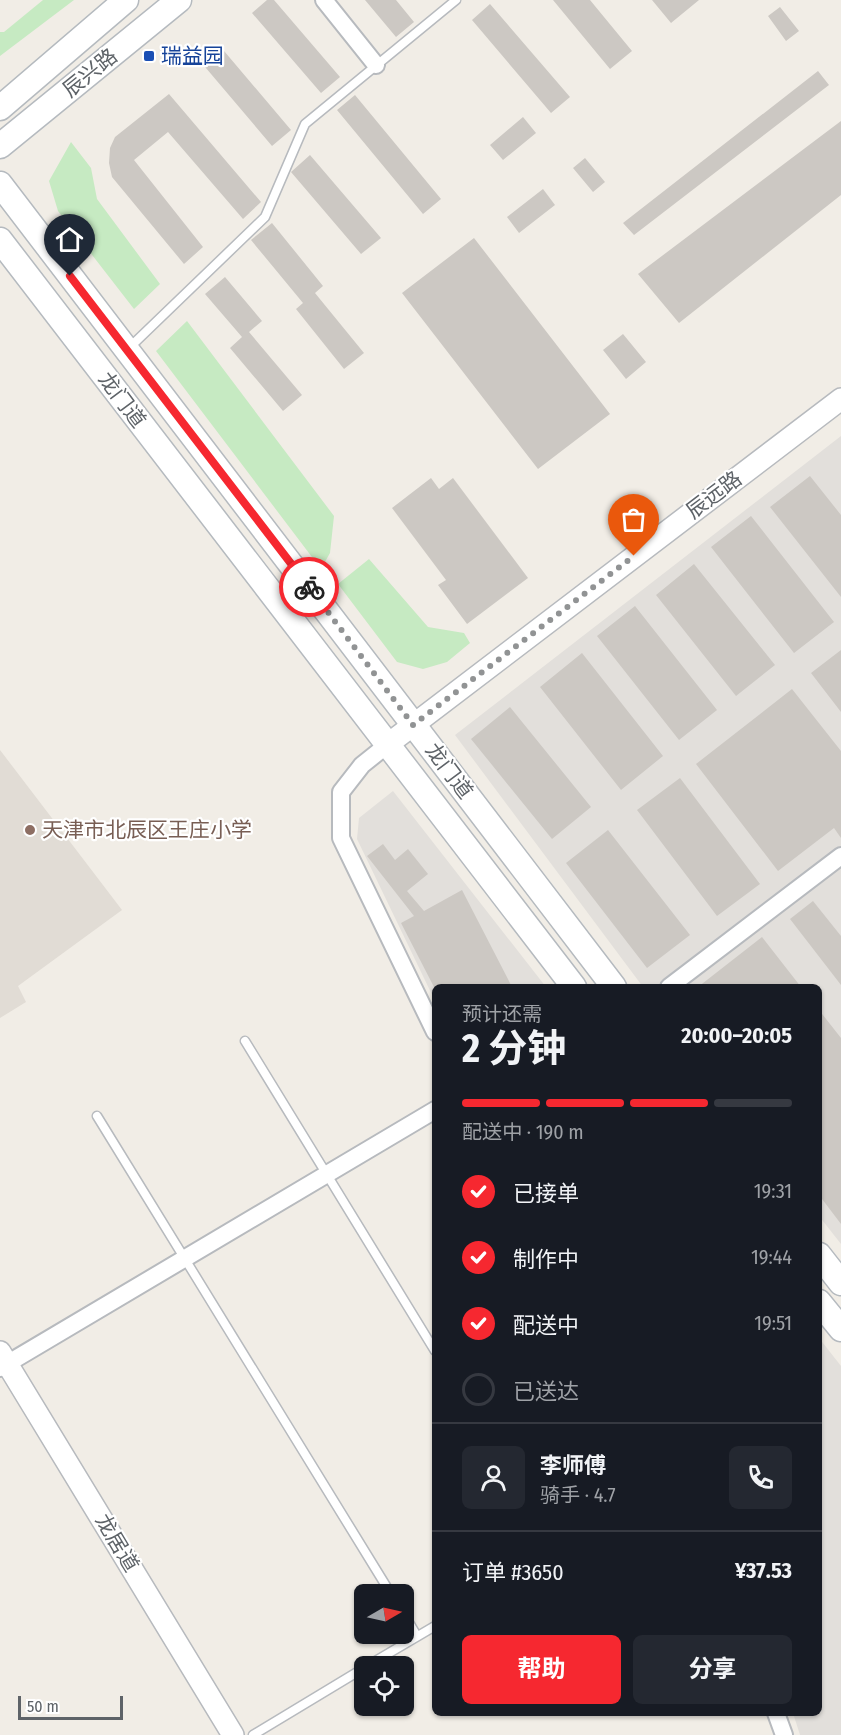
<!DOCTYPE html>
<html lang="zh">
<meta charset="utf-8">
<style>
body{margin:0;font-family:"Fira Sans Condensed","Noto Sans SC",sans-serif;background:#242831;color:#f1f3f6;height:100vh;display:flex;flex-direction:column;font-size:22px;white-space:nowrap}
*{box-sizing:border-box;margin:0}
p{font-size:20px;color:#9ea1a6}
.icon{flex:none;width:33px;height:33px;fill:none;stroke:currentColor;stroke-width:2;stroke-linecap:round;stroke-linejoin:round}
.map{position:relative;flex:1;overflow:hidden}
.side{position:absolute;left:432px;top:984px;width:390px;height:732px;display:flex;flex-direction:column;background:#171b24;border-radius:9px;box-shadow:0 2px 4px #0004}
.side>*{flex:none}
.needle{width:39px;rotate:81deg}
.controls{position:absolute;left:354px;top:1584px;display:grid;gap:12px}
.controls a{display:grid;place-items:center;width:60px;height:60px;border-radius:9px;background:#171b24;box-shadow:0 2px 4px #0004;font-size:30px}
.scale{position:absolute;left:18px;bottom:15px;width:105px;box-sizing:border-box;padding-left:6px;border:3px solid #5e6368;border-top:0;font-size:16px;line-height:21px;white-space:nowrap;color:#5e6368;-webkit-text-stroke:4px #fff;paint-order:stroke}
.pin{position:absolute;display:grid;place-items:center;width:51px;height:51px;color:#fff;margin:-62px -26px;border-radius:50% 50% 50% 0;rotate:-45deg;box-shadow:0 0 6px #0007}
.pin .icon{rotate:45deg}
.courier{position:absolute;display:grid;place-items:center;width:60px;height:60px;margin:-30px;border:4px solid #f62830;border-radius:50%;background:#fff;color:#222;box-shadow:0 2px 8px #0007}
.headline em{font-style:normal;font-weight:700}
.headline div{display:flex;flex-direction:column-reverse}
.headline{display:flex;align-items:center;justify-content:space-between;height:102px;padding:0 30px}
h1{font-size:39px;font-weight:700;line-height:45px}
.bar{display:grid;grid-template-columns:repeat(4,1fr);gap:9px 6px;align-content:center;height:72px;padding:0 30px}
.bar i{height:8px;border-radius:4px;background:#363941}
.bar .selected{background:#f62830}
.bar p{grid-column:span 4}
.line{display:flex;align-items:center;gap:15px;padding:0 30px;border-top:2px solid #363941}
.line div{flex:1}
.round{display:grid;place-items:center;flex:none;width:63px;height:63px;border-radius:9px;background:#242831}
ol{padding:0 30px;list-style:none}
li{display:flex;align-items:center;gap:18px;height:66px}
li p{margin-inline-start:auto}
li .icon{padding:6px;border-radius:50%;background:#f62830;color:#fff;stroke-width:4}
li:last-child{color:#9ea1a6}
li i{width:33px;height:33px;border:3px solid #363941;border-radius:50%}
.cta{display:flex;gap:12px;margin-top:auto;padding:12px 30px}
.cta a{flex:1;height:69px;border-radius:9px;background:#f62830;color:#fff;font-size:24px;font-weight:700;line-height:69px;text-align:center}
.cta a+a{background:#242831;color:#f1f3f6}
.map>svg:first-child{display:block}
.industrial{fill:#e2dfdb}
.education{fill:#e1dcd5}
.green{fill:#c6eac2}
.building{fill:#ccc8c3}
.lines{fill:none;stroke-linecap:round;stroke-linejoin:round}
.service-casing{stroke:#b7babe;stroke-width:11}
.minor-casing{stroke:#b7babe;stroke-width:20}
.tertiary-casing{stroke:#b7babe;stroke-width:24}
.secondary-casing{stroke:#b5babf;stroke-width:27}
.service{stroke:#fff;stroke-width:8}
.minor{stroke:#fff;stroke-width:16}
.tertiary{stroke:#fff;stroke-width:21}
.secondary{stroke:#fff;stroke-width:24}
.done{stroke:#919394;stroke-width:6;stroke-dasharray:0 10.8}
.route{stroke:#f62830;stroke-width:8}
.transit-dot{fill:#1a4fb4;stroke:#fff;stroke-width:2}
.education-dot{fill:#8d6e63;stroke:#fff;stroke-width:2}
.labels{text-anchor:middle;stroke-width:4.5;stroke-linejoin:round;paint-order:stroke}
.transit-label{font-size:21px;fill:#164399;stroke:#fff;text-anchor:start}
.street-label{font-size:21px;fill:#5e6368;stroke:#fff}
.education-label{font-size:21px;fill:#785e54;stroke:#fff;text-anchor:start}
</style>
<div class="map">
<svg width="841" height="1735" viewBox="0 0 841 1735">
<rect width="100%" height="100%" fill="#f1ede6"/>
<path class="industrial" d="M 841,436 L 841,1244 L 819,1216 L 819,987 L 643,987 L 455,735 Z
M 393,791 L 546,987 L 435,987 L 435,1001 L 357,839 L 359,818 Z
M 819,1338 L 841,1366 L 841,1735 L 800,1735 L 793,1713 L 819,1713 Z"/>
<path class="education" d="M 0,750 L 122,910 L 18,986 L 26,1002 L 0,1018 Z"/>
<path class="green" d="M 43,0 L 74,0 L 0,56 L 0,32 L 4,32 Z
M 71,142 L 91,168 L 97,199 L 160,284 L 134,309 L 58,211 L 49,181 Z
M 187,321 L 334,516 L 330,553 L 321,569 L 156,351 Z
M 369,559 L 428,627 L 464,633 L 470,643 L 447,662 L 423,669 L 397,662 L 338,584 Z"/>
<path class="building" d="M 267,0 L 274,0 L 340,77 L 321,93 L 252,13 Z
M 365,0 L 396,0 L 414,22 L 396,37 Z
M 553,0 L 590,0 L 632,51 L 610,69 Z
M 652,0 L 699,0 L 671,23 Z
M 490,4 L 570,97 L 551,113 L 472,20 Z
M 780,7 L 799,31 L 786,41 L 768,16 Z
M 219,45 L 291,130 L 272,146 L 200,61 Z
M 818,71 L 829,85 L 634,235 L 623,223 Z
M 169,94 L 261,202 L 243,219 L 168,132 L 134,160 L 203,247 L 184,264 L 112,177 L 109,163 L 110,148 L 115,137 Z
M 355,95 L 441,199 L 423,214 L 337,110 Z
M 523,117 L 536,133 L 503,160 L 490,145 Z
M 841,121 L 841,195 L 679,323 L 638,274 Z
M 310,155 L 381,238 L 361,254 L 291,172 Z
M 585,158 L 605,182 L 593,192 L 573,168 Z
M 543,189 L 555,205 L 519,233 L 507,217 Z
M 272,223 L 323,286 L 315,293 L 364,353 L 344,369 L 296,309 L 303,303 L 251,240 Z
M 474,238 L 610,414 L 538,469 L 402,293 Z
M 225,277 L 262,321 L 249,332 L 302,395 L 283,411 L 230,348 L 242,337 L 205,294 Z
M 623,334 L 646,362 L 626,379 L 603,350 Z
M 810,476 L 841,515 L 841,597 L 770,507 Z
M 431,478 L 439,489 L 453,478 L 528,578 L 467,624 L 438,585 L 446,580 L 392,508 Z
M 751,516 L 834,622 L 794,653 L 711,547 Z
M 694,564 L 775,665 L 736,696 L 656,595 Z
M 635,606 L 717,710 L 679,740 L 597,636 Z
M 841,650 L 841,712 L 811,673 Z
M 582,653 L 663,756 L 621,790 L 540,687 Z
M 792,689 L 841,751 L 841,838 L 834,828 L 778,871 L 696,764 Z
M 510,707 L 591,807 L 552,839 L 471,739 Z
M 680,778 L 760,884 L 717,916 L 637,810 Z
M 608,830 L 690,935 L 647,968 L 566,863 Z
M 383,844 L 395,860 L 408,849 L 428,874 L 407,891 L 424,911 L 462,890 L 512,987 L 434,987 L 401,923 L 414,916 L 367,856 Z
M 813,901 L 841,936 L 841,985 L 790,919 Z
M 762,937 L 801,987 L 698,987 Z
M 819,1010 L 841,1038 L 841,1224 L 819,1195 Z"/>
<g class="lines">
<g class="service-casing">
<path id="service" d="M 129,348 L 265,217 L 305,124 L 456,0
M 245,1041 L 435,1351
M 97,1116 L 391,1594
M 404,1614 L 417,1636
M 367,1666 L 435,1626
M 253,1735 L 364,1668"/>
</g>
<g class="minor-casing">
<path id="minor" d="M 324,0 L 376,65
M 387,745 L 362,765 L 341,792 L 341,838 L 435,1032
M 669,987 L 841,856
M 0,1368 L 435,1110
M 776,1713 L 784,1735"/>
</g>
<g class="tertiary-casing">
<path id="tertiary" d="M 387,745 L 841,399
M 0,1352 L 233,1735"/>
</g>
<g class="secondary-casing">
<path id="secondary" d="M 0,108 L 126,0
M 0,146 L 179,0
M 0,184 L 614,987
M 0,240 L 574,987
M 819,1255 L 841,1283
M 819,1302 L 841,1329"/>
</g>
<use href="#service" class="service"/>
<use href="#minor" class="minor"/>
<use href="#tertiary" class="tertiary"/>
<use href="#secondary" class="secondary"/>
</g>
<g class="lines">
<path class="done" d="M 309,587 L 413,725 L 634,556"/>
<path class="route" d="M 70,276 L 309,587"/>
</g>
<rect class="transit-dot" x="143" y="50" width="12" height="12" rx="3"/>
<circle class="education-dot" cx="30" cy="830" r="6"/>
<g class="labels">
<g class="transit-label">
<text x="161" y="63">瑞益园</text>
</g>
<g class="street-label">
<text transform="translate(90 73) rotate(-39)" y="7">辰兴路</text>
<text transform="translate(122 400) rotate(53)" y="7">龙门道</text>
<text transform="translate(714 495) rotate(-37)" y="7">辰远路</text>
<text transform="translate(449 771) rotate(53)" y="7">龙门道</text>
<text transform="translate(117 1543) rotate(59)" y="7">龙居道</text>
</g>
<g class="education-label">
<text x="42" y="837">天津市北辰区王庄小学</text>
</g>
</g>
</svg>
<div class="controls">
<a><svg class="needle" viewBox="-14 -14 28 28"><path d="M0-13l5 13h-10z" fill="#e53935"/><path d="M0 13l5-13h-10z" fill="#9ea1a6"/></svg></a>
<a><svg class="icon" aria-label="locate" viewBox="0 0 24 24"><circle cx="12" cy="12" r="6"/><path d="M12 2v4M12 18v4M2 12h4M18 12h4"/></svg></a>
</div>
<div class="scale">50 m</div>
<div class="pin" style="left:634px;top:556px;background:#ea580c"><svg class="icon" aria-label="bag" viewBox="0 0 24 24"><path d="M5 8h14l-1 12H6zM9 8a3 3 0 0 1 6 0"/></svg></div>
<div class="pin" style="left:70px;top:276px;background:#1f2937"><svg class="icon" aria-label="home" viewBox="0 0 24 24"><path d="M3 11l9-7 9 7M6 9v11h12V9"/></svg></div>
<div class="courier" style="left:309px;top:587px"><svg class="icon" aria-label="bike" viewBox="0 0 24 24"><circle cx="6" cy="16" r="4"/><circle cx="18" cy="16" r="4"/><path d="M6 16l4-8h5l3 8M10 8l3 8H6M13 5h3"/></svg></div>
<section class="side">
<div class="headline"><div><h1>2 分钟</h1><p>预计还需</p></div><em>20:00–20:05</em></div>
<div class="bar"><i class="selected"></i><i class="selected"></i><i class="selected"></i><i></i><p>配送中 · 190 m</p></div>
<ol>
<li><svg class="icon" aria-label="check" viewBox="0 0 24 24"><path d="M5 12l5 5 9-10"/></svg>已接单<p>19:31</p></li>
<li><svg class="icon" aria-label="check" viewBox="0 0 24 24"><path d="M5 12l5 5 9-10"/></svg>制作中<p>19:44</p></li>
<li><svg class="icon" aria-label="check" viewBox="0 0 24 24"><path d="M5 12l5 5 9-10"/></svg>配送中<p>19:51</p></li>
<li><i></i>已送达</li>
</ol>
<div class="line" style="height:108px"><a class="round"><svg class="icon" aria-label="person" viewBox="0 0 24 24"><circle cx="12" cy="8" r="4"/><path d="M4 21q1-7 8-7t8 7"/></svg></a><div><b>李师傅</b><p>骑手 · 4.7</p></div><a class="round"><svg class="icon" aria-label="phone" viewBox="0 0 24 24"><path d="M5 4h4l2 5-3 2q2 4 5 5l2-3 5 2v4C11 20 4 13 5 4z"/></svg></a></div>
<div class="line" style="height:78px"><div>订单 #3650</div><b>¥37.53</b></div>
<div class="cta"><a>帮助</a><a>分享</a></div>
</section>
</div>
